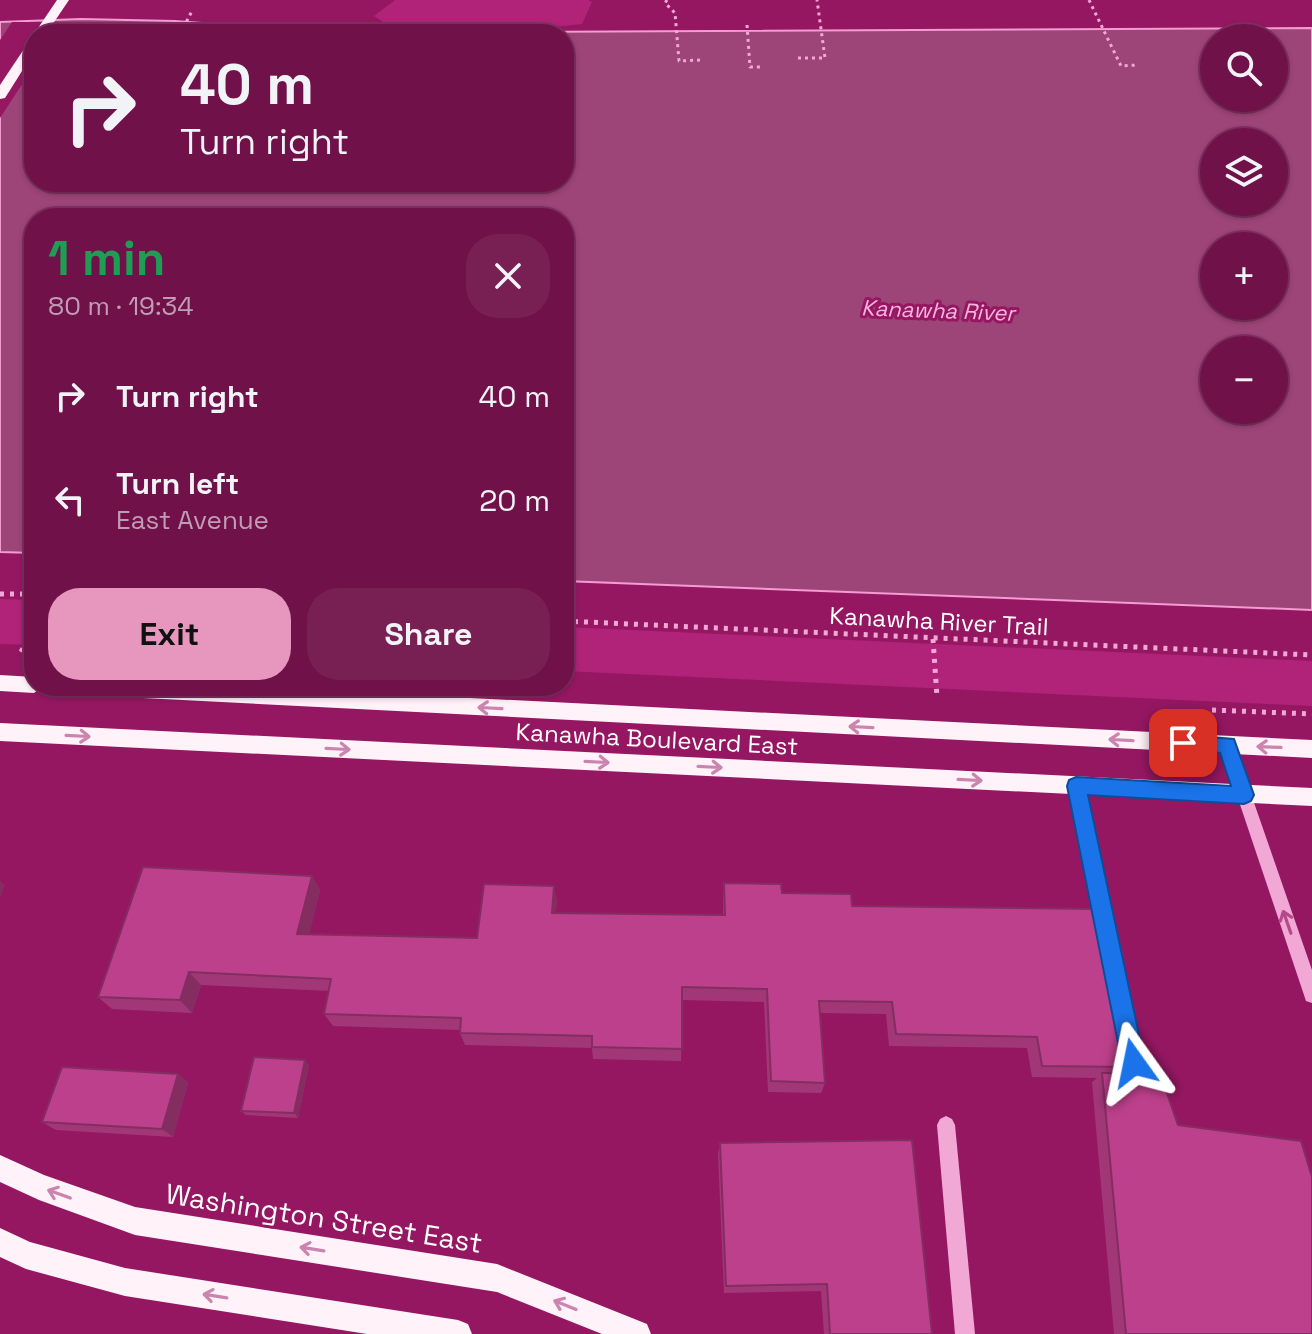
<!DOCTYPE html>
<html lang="en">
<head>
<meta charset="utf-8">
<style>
  body { margin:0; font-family:"Space Grotesk",sans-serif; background:#781f54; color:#f1f3f6; height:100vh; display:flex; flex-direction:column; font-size:30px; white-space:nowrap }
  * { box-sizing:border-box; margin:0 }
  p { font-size:26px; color:#c09db5 }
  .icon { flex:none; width:44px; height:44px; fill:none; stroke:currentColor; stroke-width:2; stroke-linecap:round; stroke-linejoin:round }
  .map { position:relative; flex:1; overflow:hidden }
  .panel { position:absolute; left:24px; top:208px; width:550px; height:488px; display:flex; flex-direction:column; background:#70114a; border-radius:32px; box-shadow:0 2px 6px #0004,0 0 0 2px #823162 }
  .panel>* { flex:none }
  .banner { position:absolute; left:24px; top:24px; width:550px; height:168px; border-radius:32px; box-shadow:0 2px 6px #0004,0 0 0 2px #823162; background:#70114a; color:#f1f3f6; overflow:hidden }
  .controls { position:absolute; left:1200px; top:24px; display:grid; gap:16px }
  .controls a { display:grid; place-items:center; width:88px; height:88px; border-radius:50%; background:#70114a; box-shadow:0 2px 6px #0004,0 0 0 2px #823162; font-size:40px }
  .pin { position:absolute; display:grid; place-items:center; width:68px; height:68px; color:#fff; margin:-34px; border-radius:16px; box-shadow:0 4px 12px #0006 }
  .me { position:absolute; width:88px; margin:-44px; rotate:348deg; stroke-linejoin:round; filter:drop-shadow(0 0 6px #0008) }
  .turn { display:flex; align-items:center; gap:28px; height:168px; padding:0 24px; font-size:36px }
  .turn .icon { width:104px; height:104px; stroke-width:2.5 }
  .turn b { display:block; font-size:56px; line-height:68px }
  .round { display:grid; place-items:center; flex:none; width:84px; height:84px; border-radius:32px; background:#781f54 }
  .summary { display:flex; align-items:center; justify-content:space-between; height:136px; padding:0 24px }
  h1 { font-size:48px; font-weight:700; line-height:60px; color:#1e9e55 }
  .button { display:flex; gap:16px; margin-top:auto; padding:16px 24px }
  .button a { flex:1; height:92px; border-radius:32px; background:#e797bd; color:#111; font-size:32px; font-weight:700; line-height:92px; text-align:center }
  .button a+a { background:#781f54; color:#f1f3f6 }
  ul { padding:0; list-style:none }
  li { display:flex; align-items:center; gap:24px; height:104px; padding:0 24px }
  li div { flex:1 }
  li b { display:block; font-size:30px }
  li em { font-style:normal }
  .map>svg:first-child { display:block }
</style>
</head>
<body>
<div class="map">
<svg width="1312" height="1334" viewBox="0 0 1312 1334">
  <rect width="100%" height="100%" fill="#951762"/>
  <g fill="#b02379">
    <polygon points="395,0 588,0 592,2 582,24 533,29 399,24 383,22 374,16"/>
    <polygon points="0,599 34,600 34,645 0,644"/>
    <polygon points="564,627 1312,661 1312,706 564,671"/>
  </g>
  <path fill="#9d4479" stroke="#f39bd2" stroke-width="2" fill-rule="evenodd" d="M81,19L175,21L337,33L1312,28V610L564,581V218H34V553L0,552V22ZM34,34H564V182H34ZM1214,38H1274V98H1214ZM1214,142H1274V202H1214ZM1214,246H1274V306H1214ZM1214,350H1274V410H1214Z"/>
  <polygon fill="#951762" points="12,22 63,22 55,34 34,34 34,66 0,118 0,40"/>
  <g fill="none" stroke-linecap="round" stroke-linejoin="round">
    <g stroke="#f1a8d5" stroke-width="3" stroke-dasharray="3 4" stroke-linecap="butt">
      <polyline points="667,0 665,3 675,13 679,61 700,60"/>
      <polyline points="1089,0 1121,66 1137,65"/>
      <polyline points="747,25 750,67 763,67"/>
      <polyline points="180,34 192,11"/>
      <polyline points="798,58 825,58 817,0"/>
    </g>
    <g stroke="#f1a8d5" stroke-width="5" stroke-dasharray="4 6" stroke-linecap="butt">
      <polyline points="0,594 34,594"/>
      <polyline points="564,621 1312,655"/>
      <polyline points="933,639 937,697"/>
      <polyline points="21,652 34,628"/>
      <polyline points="1212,710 1312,714"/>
    </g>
    <g fill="#f1a8d5" fill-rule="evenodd">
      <polygon points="1227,739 1232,741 1234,745 1312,970 1312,1003 1306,1001 1304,995 1220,745 1222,741"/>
      <polygon points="1076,779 1081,781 1084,786 1143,1063 1140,1069 1134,1072 1128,1069 1125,1063 1068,786 1071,781"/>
      <polygon points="946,1116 952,1119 955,1125 975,1334 955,1334 937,1125 940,1119"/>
    </g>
    <g fill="#fff2f9" fill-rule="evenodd">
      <polygon points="57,0 69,0 46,34 34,34"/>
      <polygon points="34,39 34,52 5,98 0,99 0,85 30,40"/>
      <polygon points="0,675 34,677 34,686 44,686 34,693 0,691"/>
      <polygon points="54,686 230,686 1312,740 1312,758 64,694 57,692"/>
      <polygon points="0,723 1312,788 1312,806 0,741"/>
      <polygon points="0,1155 44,1175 135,1207 497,1264 647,1324 651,1334 602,1334 497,1292 135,1235 39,1200 0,1182"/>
      <polygon points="0,1228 30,1242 125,1268 458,1320 468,1324 472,1334 367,1334 125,1296 26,1269 0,1257"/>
    </g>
  </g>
  <g fill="#a23778">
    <polygon points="312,876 320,890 309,934 477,938 557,900 555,914 723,915 723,898 724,883 852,906 1131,1067 1124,1073 1178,1125 1312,1334 1114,1334 1092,1082 1097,1078 1032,1077 1027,1048 889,1046 886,1014 820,1013 825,1083 821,1093 768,1092 764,1002 682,1000 681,1061 593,1059 592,1048 465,1045 460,1033 460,1030 333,1026 324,1014 329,991 201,985 192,1013 112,1009 98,997"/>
    <polygon points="309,1065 298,1118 246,1115 241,1111"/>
    <polygon points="178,1074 188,1083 173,1137 56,1130 42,1122"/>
    <polygon points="720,1143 932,1334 824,1334 821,1291 724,1293 718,1154"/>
  </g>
  <g fill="#842d61">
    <polygon points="312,876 320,890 306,948 297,934"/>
    <polygon points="0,881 5,885 0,898"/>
    <polygon points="554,886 557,900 554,927 552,913"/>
    <polygon points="189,972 201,985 192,1013 180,1000"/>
    <polygon points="305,1060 309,1065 298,1118 294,1113"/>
    <polygon points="178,1074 188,1083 173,1137 162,1129"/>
  </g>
  <g fill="#bc408b" stroke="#842d61" stroke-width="2">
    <polygon points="143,867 312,876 297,934 477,938 484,884 554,886 552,913 725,915 724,883 781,884 782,893 851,894 852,906 1096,909 1131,1067 1042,1066 1037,1037 896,1034 892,1002 819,1001 825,1083 771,1081 767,989 682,987 682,1049 592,1047 592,1036 460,1033 461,1018 324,1014 331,979 189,972 180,1000 98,997"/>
    <polygon points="254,1057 305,1060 294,1113 241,1111"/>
    <polygon points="62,1067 178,1074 162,1129 42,1122"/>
    <polygon points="1102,1073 1160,1073 1178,1125 1301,1141 1312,1177 1312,1334 1126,1334"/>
    <polygon points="912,1140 932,1334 830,1334 827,1284 726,1286 720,1143"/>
  </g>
  <defs><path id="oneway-shaft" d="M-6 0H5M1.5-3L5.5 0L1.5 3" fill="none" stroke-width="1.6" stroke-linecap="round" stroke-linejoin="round" transform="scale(2)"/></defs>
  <g stroke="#ca84ae">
    <use href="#oneway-shaft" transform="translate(490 708) rotate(-177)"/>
    <use href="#oneway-shaft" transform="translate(861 727) rotate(-177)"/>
    <use href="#oneway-shaft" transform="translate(78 736) rotate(3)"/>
    <use href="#oneway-shaft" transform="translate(1121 740) rotate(-177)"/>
    <use href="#oneway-shaft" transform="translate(1269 747) rotate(-178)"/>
    <use href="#oneway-shaft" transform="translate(338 749) rotate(3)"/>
    <use href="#oneway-shaft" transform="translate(597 762) rotate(3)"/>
    <use href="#oneway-shaft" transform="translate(710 767) rotate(3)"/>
    <use href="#oneway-shaft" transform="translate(970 780) rotate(3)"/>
    <use href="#oneway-shaft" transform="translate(59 1194) rotate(-160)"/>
    <use href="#oneway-shaft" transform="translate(312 1249) rotate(-171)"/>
    <use href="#oneway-shaft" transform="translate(215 1296) rotate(-171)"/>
    <use href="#oneway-shaft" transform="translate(565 1305) rotate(-158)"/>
  </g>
  <use stroke="#b54a8a" href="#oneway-shaft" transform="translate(1287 922) rotate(-109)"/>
  <polygon fill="#1a73e8" stroke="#114b97" stroke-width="2" points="1183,735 1234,739 1254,795 1251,801 1244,804 1088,795 1145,1063 1142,1071 1134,1075 1126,1071 1122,1063 1067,786 1069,780 1076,777 1231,786 1220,753 1177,749 1174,743 1177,738"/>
  <g text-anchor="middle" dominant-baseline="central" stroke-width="6" stroke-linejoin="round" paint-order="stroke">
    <g font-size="22" font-style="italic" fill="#f8b4de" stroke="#951762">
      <text transform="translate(938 310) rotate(2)">Kanawha River</text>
    </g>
    <g font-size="24" fill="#fff" stroke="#951762">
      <text transform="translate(939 621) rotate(3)">Kanawha River Trail</text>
      <text transform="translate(657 739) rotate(3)">Kanawha Boulevard East</text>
    </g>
    <g font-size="28" fill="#fff" stroke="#951762">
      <text transform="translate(324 1218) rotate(9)">Washington Street East</text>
    </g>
  </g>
</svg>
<div class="controls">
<a><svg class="icon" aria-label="search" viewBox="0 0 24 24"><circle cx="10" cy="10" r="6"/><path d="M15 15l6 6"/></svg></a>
<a><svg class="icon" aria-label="layers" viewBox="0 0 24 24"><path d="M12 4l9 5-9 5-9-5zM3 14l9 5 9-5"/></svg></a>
<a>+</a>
<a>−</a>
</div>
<div class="pin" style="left:1183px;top:743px;background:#d93025"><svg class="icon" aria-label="arrive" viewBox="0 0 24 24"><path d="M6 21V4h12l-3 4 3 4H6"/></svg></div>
<svg class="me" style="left:1134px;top:1063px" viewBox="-20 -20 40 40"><path d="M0-17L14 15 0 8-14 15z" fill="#1a73e8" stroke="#fff" stroke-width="4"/></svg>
<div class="banner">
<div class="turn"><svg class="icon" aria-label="right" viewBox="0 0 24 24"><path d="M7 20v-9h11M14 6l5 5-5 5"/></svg><div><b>40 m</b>Turn right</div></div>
</div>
<section class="panel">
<div class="summary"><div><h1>1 min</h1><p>80 m · 19:34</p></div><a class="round"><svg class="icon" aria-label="close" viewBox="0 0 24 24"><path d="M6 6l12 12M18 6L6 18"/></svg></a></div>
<ul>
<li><svg class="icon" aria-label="right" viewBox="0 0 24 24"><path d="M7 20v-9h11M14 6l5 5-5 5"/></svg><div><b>Turn right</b></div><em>40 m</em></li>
<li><svg class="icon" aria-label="left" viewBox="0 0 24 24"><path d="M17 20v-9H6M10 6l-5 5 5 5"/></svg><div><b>Turn left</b><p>East Avenue</p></div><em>20 m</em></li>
</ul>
<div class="button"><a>Exit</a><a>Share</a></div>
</section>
</div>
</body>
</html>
